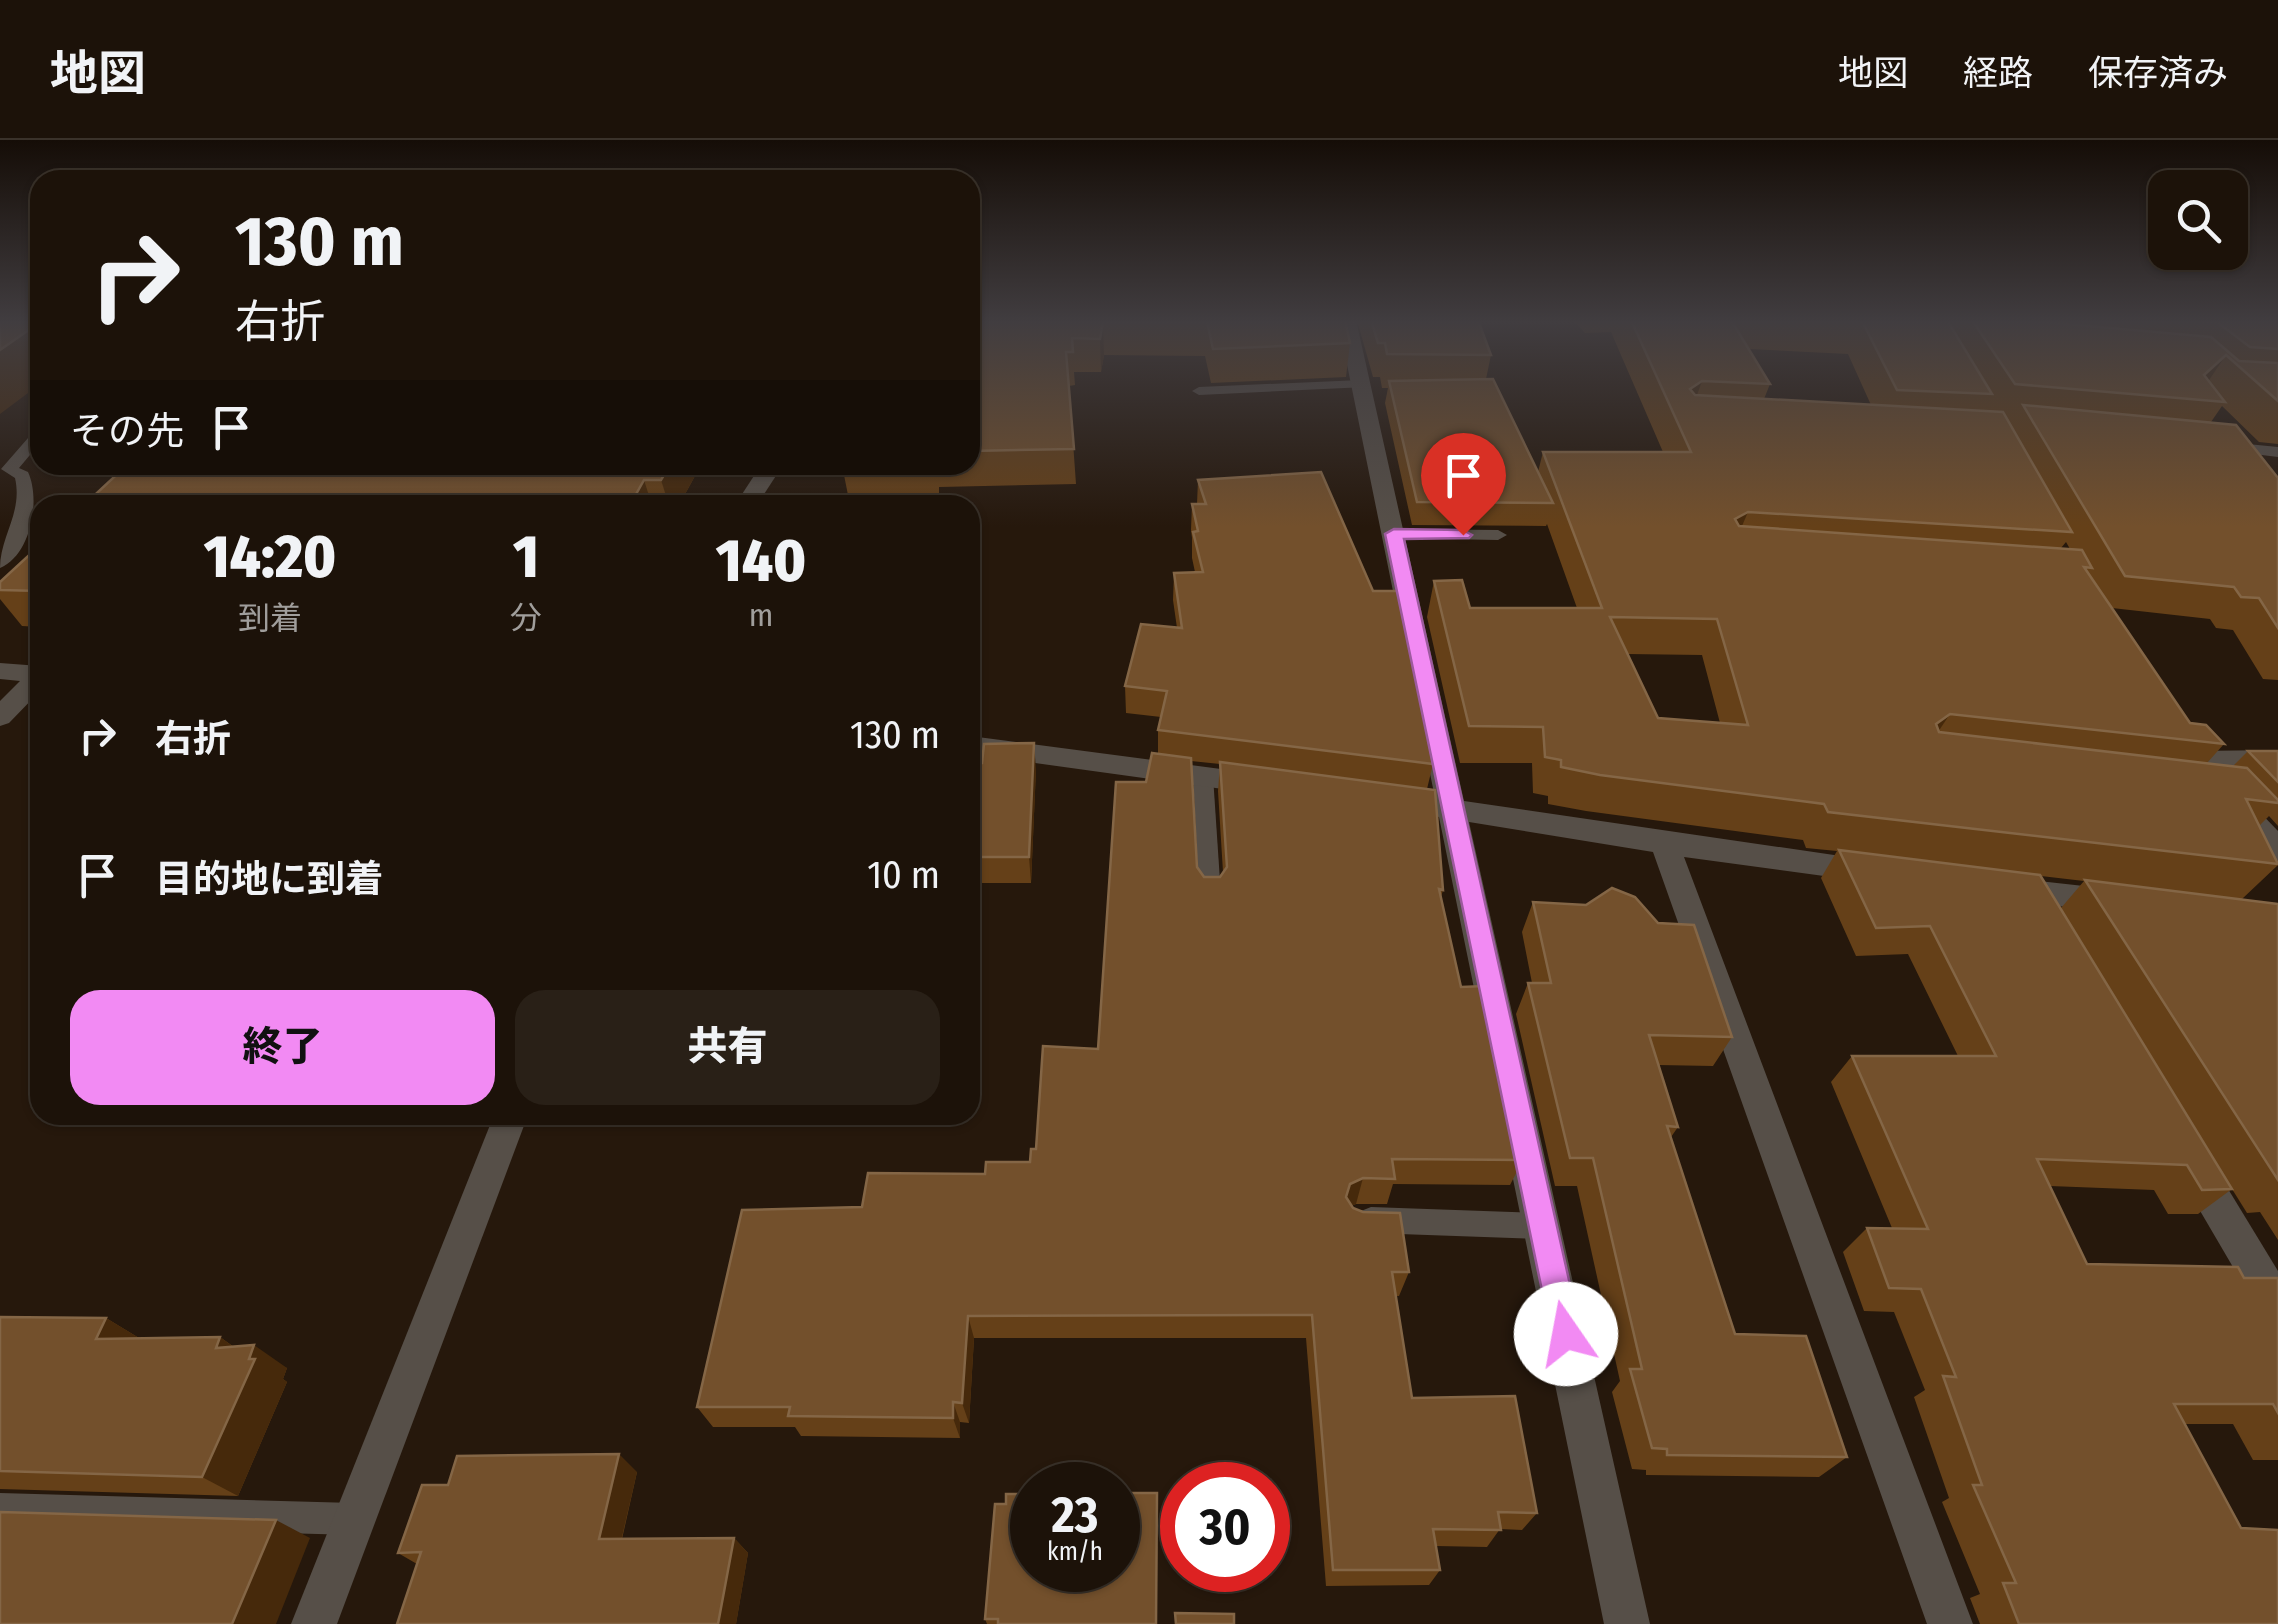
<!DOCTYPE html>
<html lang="ja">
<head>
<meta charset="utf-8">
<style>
  body { margin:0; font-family:"Fira Sans Condensed","Noto Sans JP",sans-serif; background:#292017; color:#f1f3f6; height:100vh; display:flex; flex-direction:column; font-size:38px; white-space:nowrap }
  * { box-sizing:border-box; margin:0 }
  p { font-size:32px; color:#a09e9c }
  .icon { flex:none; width:55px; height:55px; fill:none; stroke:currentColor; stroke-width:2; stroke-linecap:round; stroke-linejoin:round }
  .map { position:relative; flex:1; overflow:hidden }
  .details { position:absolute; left:30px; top:355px; width:950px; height:630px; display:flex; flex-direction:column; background:#1c1209; border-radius:30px; box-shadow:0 2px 8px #0004,0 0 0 2px #3a322a }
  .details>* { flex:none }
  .hud { position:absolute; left:30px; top:30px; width:950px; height:305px; border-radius:30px; box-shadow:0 2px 8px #0004,0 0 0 2px #3a322a; background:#1c1209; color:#f1f3f6; overflow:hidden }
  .controls { position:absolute; left:2148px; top:30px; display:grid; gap:20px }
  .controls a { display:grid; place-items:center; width:100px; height:100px; border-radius:20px; background:#1c1209; box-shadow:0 2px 8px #0004,0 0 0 2px #3a322a; font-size:50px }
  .speed { position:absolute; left:1010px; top:1322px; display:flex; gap:20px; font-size:50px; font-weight:700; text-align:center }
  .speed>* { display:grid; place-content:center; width:130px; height:130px; border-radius:50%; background:#1c1209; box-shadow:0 2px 8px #0004,0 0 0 2px #3a322a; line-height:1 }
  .speed small { font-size:25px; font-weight:400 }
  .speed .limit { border:15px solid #d22; background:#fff; color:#111 }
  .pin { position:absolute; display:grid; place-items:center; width:85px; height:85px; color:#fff; margin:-102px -42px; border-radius:50% 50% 50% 0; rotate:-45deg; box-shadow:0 0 10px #0007 }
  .pin .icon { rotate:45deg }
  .me { position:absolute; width:110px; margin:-55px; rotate:348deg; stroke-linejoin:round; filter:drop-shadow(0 0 8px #0008) }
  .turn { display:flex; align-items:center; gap:35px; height:210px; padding:0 40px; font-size:45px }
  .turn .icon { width:130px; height:130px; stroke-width:2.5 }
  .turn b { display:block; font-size:70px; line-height:85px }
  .then { display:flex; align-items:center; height:95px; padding:0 40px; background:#0003; gap:20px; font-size:38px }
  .eta { display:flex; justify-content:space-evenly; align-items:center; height:170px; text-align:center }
  .eta b { font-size:60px; font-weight:800; line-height:70px }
  .button { display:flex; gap:20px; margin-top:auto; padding:20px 40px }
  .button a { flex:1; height:115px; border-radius:30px; background:#f28af3; color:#111; font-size:40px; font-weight:800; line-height:115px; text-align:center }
  .button a+a { background:#292017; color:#f1f3f6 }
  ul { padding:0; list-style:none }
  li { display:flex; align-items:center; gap:30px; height:140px; padding:0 40px }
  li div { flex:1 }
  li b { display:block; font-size:38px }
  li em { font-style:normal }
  header { display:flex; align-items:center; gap:60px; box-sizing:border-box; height:140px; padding:0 50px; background:#1c1209; border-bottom:2px solid #3a322a }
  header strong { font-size:48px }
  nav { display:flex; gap:55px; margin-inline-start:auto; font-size:35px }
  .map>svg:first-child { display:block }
</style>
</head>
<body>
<header>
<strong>地図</strong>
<nav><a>地図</a><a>経路</a><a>保存済み</a></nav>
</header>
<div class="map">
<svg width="2278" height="1484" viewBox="0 0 2278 1484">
  <rect width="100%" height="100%" fill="#26180c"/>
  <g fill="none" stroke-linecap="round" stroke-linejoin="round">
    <g fill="#564f48" fill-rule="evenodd">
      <polygon points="1361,240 1368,244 1366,247 1199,255 1192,251 1199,247"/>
      <path d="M40,288V303L19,328L28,332C41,360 31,415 0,428C0,396 23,373 15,338L1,329L35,290Z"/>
      <polygon points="2227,302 2278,307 2278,317 2221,310 2219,307"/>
      <polygon points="942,357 948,358 948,365 868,365 876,360"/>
      <polygon points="1394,389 1498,390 1507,395 1498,400 1388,398 1388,390"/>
      <polygon points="1203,629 1213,636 1221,756 1218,762 1202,762 1199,756 1193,636"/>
      <polygon points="1371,1067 1543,1073 1553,1077 1557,1086 1553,1095 1543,1099 1371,1093 1361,1089 1357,1080 1361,1071"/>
      <polygon points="0,1353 354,1363 365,1368 370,1379 365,1390 354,1395 0,1385"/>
    </g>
    <g fill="#564f48" fill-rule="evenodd">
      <polygon points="1338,180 1356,180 1464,661 1868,720 1879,723 1883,731 1879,739 1868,742 1684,717 1973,1484 1927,1484 1653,712 1469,682 1650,1484 1604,1484 1439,677 1429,674 1425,667 1435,658"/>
      <polygon points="761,325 783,325 757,365 735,365"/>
      <polygon points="0,523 40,526 40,551 9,583 0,586 0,561 20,541 0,539"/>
      <polygon points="970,596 1259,634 1273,644 1259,654 970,614"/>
      <polygon points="2278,610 2278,628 2194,629 2180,620 2194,611"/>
      <polygon points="2238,657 2248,660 2278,691 2278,721 2268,718 2228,674 2224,667"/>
      <polygon points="2013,738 2111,749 2122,753 2126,761 2122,769 2111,773 2013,760 2002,757 1998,749 2002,741"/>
      <polygon points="494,975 528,975 337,1484 291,1484"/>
      <polygon points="2195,1012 2208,1016 2278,1131 2278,1186 2264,1180 2182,1040 2177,1028 2182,1016"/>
    </g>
  </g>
  <g fill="#654018" fill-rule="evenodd">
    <polygon points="970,180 1345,180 1350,203 1346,237 1211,243 1205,216 1104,215 1101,232 1074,232 1075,245 1069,246 1076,344 939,347 939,353 849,360 842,325 970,325"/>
    <path d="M1357,180H1481H1478L1491,215L1486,239L1538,332L1543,312H1663L1611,192L1585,193L1573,180H2278V304L2259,302L2222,266L2211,282L2278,338V540L2263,539L2233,490L2216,488L2210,479L2112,468L2190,583L2224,604L2207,623L2233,626L2248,611H2278V686L2269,676L2259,686L2278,725L2242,759L2278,764V1100L2260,1072L2247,1073L2232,1049L2198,1074H2168L2154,1050L2050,1046L2087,1124L2244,1138H2278V1320H2253L2233,1284H2185L2278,1484H1980L1970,1458L1980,1454L1942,1362L1949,1358L1914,1257L1925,1250L1894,1172L1864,1171L1843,1112L1867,1088H1892L1831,942L1852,916H1958L1908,814L1856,816L1821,738L1837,711L1806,708L1803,700L1586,671L1548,664V656L1533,653L1532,623H1460L1427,477L1434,441L1470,468H1577L1547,384L1546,386L1412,385L1385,263L1388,248H1382L1380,237H1373ZM1749,209L1848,214L1871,265L1764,259L1770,244ZM2066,402L2070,409L2061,408ZM1627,514L1702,515L1720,583L1658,578ZM2041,736L2084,741L2061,768Z"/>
    <polygon points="701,325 679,365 84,365"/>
    <path d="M1198,340L1433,624L1427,649L1443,750L1441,757L1461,847L1523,1020L1510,1045L1393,1044L1387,1064H1356L1351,1066L1409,1132L1399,1156H1395L1412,1258L1537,1373L1522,1390L1500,1389L1487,1407L1436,1406L1440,1430L1429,1445L1326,1446L1306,1198H974L969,1283L960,1282V1298L801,1296L795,1287H713L697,1267L862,1067L1030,1022L1036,1009L1098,909L1146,642L1158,614V590L1161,577L1126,573L1125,546L1177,488L1173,460L1174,433L1195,432L1192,418V398L1191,390L1192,364H1197ZM1191,621L1220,624L1218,651L1223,732L1220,737H1204L1197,727Z"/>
    <polygon points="40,405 40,487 22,486 0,459 0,442"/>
    <polygon points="970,623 1036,629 1031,743 970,743"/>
    <polygon points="1533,762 1732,897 1713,926 1658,925 1678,987 1671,997 1735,1194 1847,1317 1819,1337 1646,1335 1646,1330 1632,1329 1612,1252 1620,1241 1577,1046 1555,1046 1516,874 1528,843 1532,843 1522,792"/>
    <polygon points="0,1177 106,1178 139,1198 220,1197 234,1207 287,1228 283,1239 287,1242 238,1356 0,1349"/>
    <polygon points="637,1332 622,1399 734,1398 748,1413 736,1484 397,1484 417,1424 398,1413 448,1345"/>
    <polygon points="995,1364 1156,1484 987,1484 985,1479"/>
  </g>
  <g fill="#46290b">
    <polygon points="40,180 40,244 0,274 0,210"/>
    <polygon points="1103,182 1104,215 1101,232 1100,199"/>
    <polygon points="2226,215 2203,249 2204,235"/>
    <polygon points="1702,241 1690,275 1690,249"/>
    <polygon points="670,325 701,325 679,365 669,365 661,340"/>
    <polygon points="644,340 652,365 630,365"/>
    <polygon points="1748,372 1733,407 1735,379"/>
    <polygon points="1950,574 1926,610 1936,584"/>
    <polygon points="1034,603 1036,629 1031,743 1029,717"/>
    <polygon points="1363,1038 1356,1064 1344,1069 1350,1044"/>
    <polygon points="968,1176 974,1198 969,1283 962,1263"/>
    <polygon points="106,1178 144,1201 96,1199"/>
    <polygon points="220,1197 249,1218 254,1205 287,1228 283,1239 287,1242 238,1356 202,1337 216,1208"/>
    <polygon points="953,1262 960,1282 960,1298 953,1278"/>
    <polygon points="619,1314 637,1332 618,1414 599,1399"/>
    <polygon points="276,1380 310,1398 276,1484 232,1484"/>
    <polygon points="734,1398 748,1413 736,1484 718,1484"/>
  </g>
  <g fill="#73502c" stroke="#846646" stroke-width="2.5" fill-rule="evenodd">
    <polygon points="0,180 40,180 40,182 0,210"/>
    <polygon points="970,180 1345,180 1350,203 1213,209 1207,182 1103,182 1100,199 1072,198 1073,212 1066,212 1074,309 970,311"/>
    <polygon points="1371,180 1478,180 1491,215 1387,214 1385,203 1378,203"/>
    <path d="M1631,180H1731L1770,244L1702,241L1690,249L1695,255L2003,272L2072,392L1748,372L1735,379L1739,386L2082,410L2092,428L2084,427L2190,583L2206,585L2224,604L1950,574L1936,584L1939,592L2247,628L2278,660V663L2246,659L2278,724L1828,672L1824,664L1600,635L1561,627V620L1545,617L1543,587L1469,586L1434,441L1462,440L1470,468H1602L1543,312H1691ZM1610,477L1717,479L1748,585L1658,578Z"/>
    <polygon points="1843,180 1947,180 1992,254 1897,250 1862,181"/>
    <polygon points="1972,180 2021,180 2211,197 2239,221 2278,223 2278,261 2226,215 2204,235 2225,262 2015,244"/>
    <polygon points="2190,180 2278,180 2278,209 2250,207 2217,182"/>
    <polygon points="1493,239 1553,363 1417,362 1389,241"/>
    <polygon points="2023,265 2236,285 2278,338 2278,488 2259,458 2241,457 2234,447 2125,436"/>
    <polygon points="127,325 670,325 661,340 644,340 630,365 84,365"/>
    <polygon points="1321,332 1373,451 1400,451 1433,624 1158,590 1167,551 1125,546 1141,484 1182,488 1174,433 1203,432 1193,392 1198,391 1192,364 1206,364 1198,340"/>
    <polygon points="40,405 40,451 0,450 0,442"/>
    <polygon points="1034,603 1029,717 970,717 970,623 982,623 984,604"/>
    <polygon points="2248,611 2278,611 2278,642"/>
    <polygon points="1152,613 1191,618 1197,727 1204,737 1220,737 1227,727 1220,622 1435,650 1443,750 1439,749 1461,847 1485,846 1523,1020 1392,1019 1395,1039 1363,1038 1350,1044 1346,1057 1353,1068 1363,1072 1400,1073 1409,1132 1392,1132 1412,1258 1515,1256 1537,1373 1498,1372 1501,1390 1433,1389 1440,1430 1333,1430 1312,1175 968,1176 962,1263 953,1262 953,1278 788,1276 790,1267 697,1267 742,1070 862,1067 868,1033 985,1034 986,1022 1030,1022 1031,1009 1036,1009 1043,906 1098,909 1116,642 1146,642"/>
    <polygon points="1839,710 2040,735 2232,1049 2202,1050 2187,1025 2037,1019 2087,1124 2238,1127 2244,1138 2278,1138 2278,1273 2273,1264 2174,1264 2241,1388 2278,1390 2278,1484 2019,1484 2003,1443 2016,1443 1973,1345 1982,1345 1943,1236 1956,1237 1921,1149 1889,1148 1867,1088 1928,1089 1852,916 1996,916 1930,786 1876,788"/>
    <polygon points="2085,740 2278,764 2278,1040"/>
    <polygon points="1612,748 1635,757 1658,783 1694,785 1732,897 1649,895 1678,987 1667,986 1735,1194 1806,1196 1847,1317 1667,1315 1667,1309 1652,1308 1630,1229 1642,1229 1593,1018 1570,1018 1528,843 1551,843 1533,762 1586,765"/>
    <polygon points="0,1177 106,1178 96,1199 220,1197 216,1208 254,1205 249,1219 255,1219 202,1337 0,1331"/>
    <polygon points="619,1314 599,1399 734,1398 718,1484 397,1484 421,1412 398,1413 422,1345 448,1345 457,1316"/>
    <polygon points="1118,1353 1157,1353 1156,1484 998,1484 998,1479 985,1479 995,1364 1006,1364 1006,1354 1032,1354 1032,1430 1118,1430"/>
    <polygon points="0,1372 276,1380 232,1484 0,1484"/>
    <polygon points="1175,1473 1234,1474 1234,1484 1176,1484"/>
  </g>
  <linearGradient id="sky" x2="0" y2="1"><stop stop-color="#150d07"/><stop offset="0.47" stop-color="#413d40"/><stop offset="1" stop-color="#413d40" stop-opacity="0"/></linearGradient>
  <rect width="2278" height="387" fill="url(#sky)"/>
  <polygon fill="#f28af3" stroke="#9d5a9e" stroke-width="2.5" points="1463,390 1472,395 1469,398 1404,399 1581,1194 1577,1205 1566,1209 1555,1205 1551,1194 1385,394 1394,389"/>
</svg>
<div class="controls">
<a><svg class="icon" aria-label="search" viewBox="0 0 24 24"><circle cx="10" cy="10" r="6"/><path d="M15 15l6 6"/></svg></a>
</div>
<div class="speed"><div>23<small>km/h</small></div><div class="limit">30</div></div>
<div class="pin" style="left:1463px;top:395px;background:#d93025"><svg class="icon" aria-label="arrive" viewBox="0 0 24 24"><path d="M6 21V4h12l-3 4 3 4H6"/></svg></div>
<svg class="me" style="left:1566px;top:1194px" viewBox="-20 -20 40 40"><circle r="19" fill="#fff"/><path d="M0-13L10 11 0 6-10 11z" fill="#f28af3"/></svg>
<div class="hud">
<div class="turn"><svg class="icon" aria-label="right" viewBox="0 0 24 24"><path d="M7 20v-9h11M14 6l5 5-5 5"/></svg><div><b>130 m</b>右折</div></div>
<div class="then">その先<svg class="icon" aria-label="arrive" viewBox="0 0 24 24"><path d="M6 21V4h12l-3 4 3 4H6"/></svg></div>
</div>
<section class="details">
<div class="eta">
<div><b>14:20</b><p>到着</p></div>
<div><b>1</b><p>分</p></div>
<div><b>140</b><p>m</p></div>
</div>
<ul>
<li><svg class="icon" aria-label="right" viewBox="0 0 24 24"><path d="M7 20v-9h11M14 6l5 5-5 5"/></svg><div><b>右折</b></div><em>130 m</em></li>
<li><svg class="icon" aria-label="arrive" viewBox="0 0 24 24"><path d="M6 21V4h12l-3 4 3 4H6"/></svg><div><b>目的地に到着</b></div><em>10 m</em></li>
</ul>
<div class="button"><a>終了</a><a>共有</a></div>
</section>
</div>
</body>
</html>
